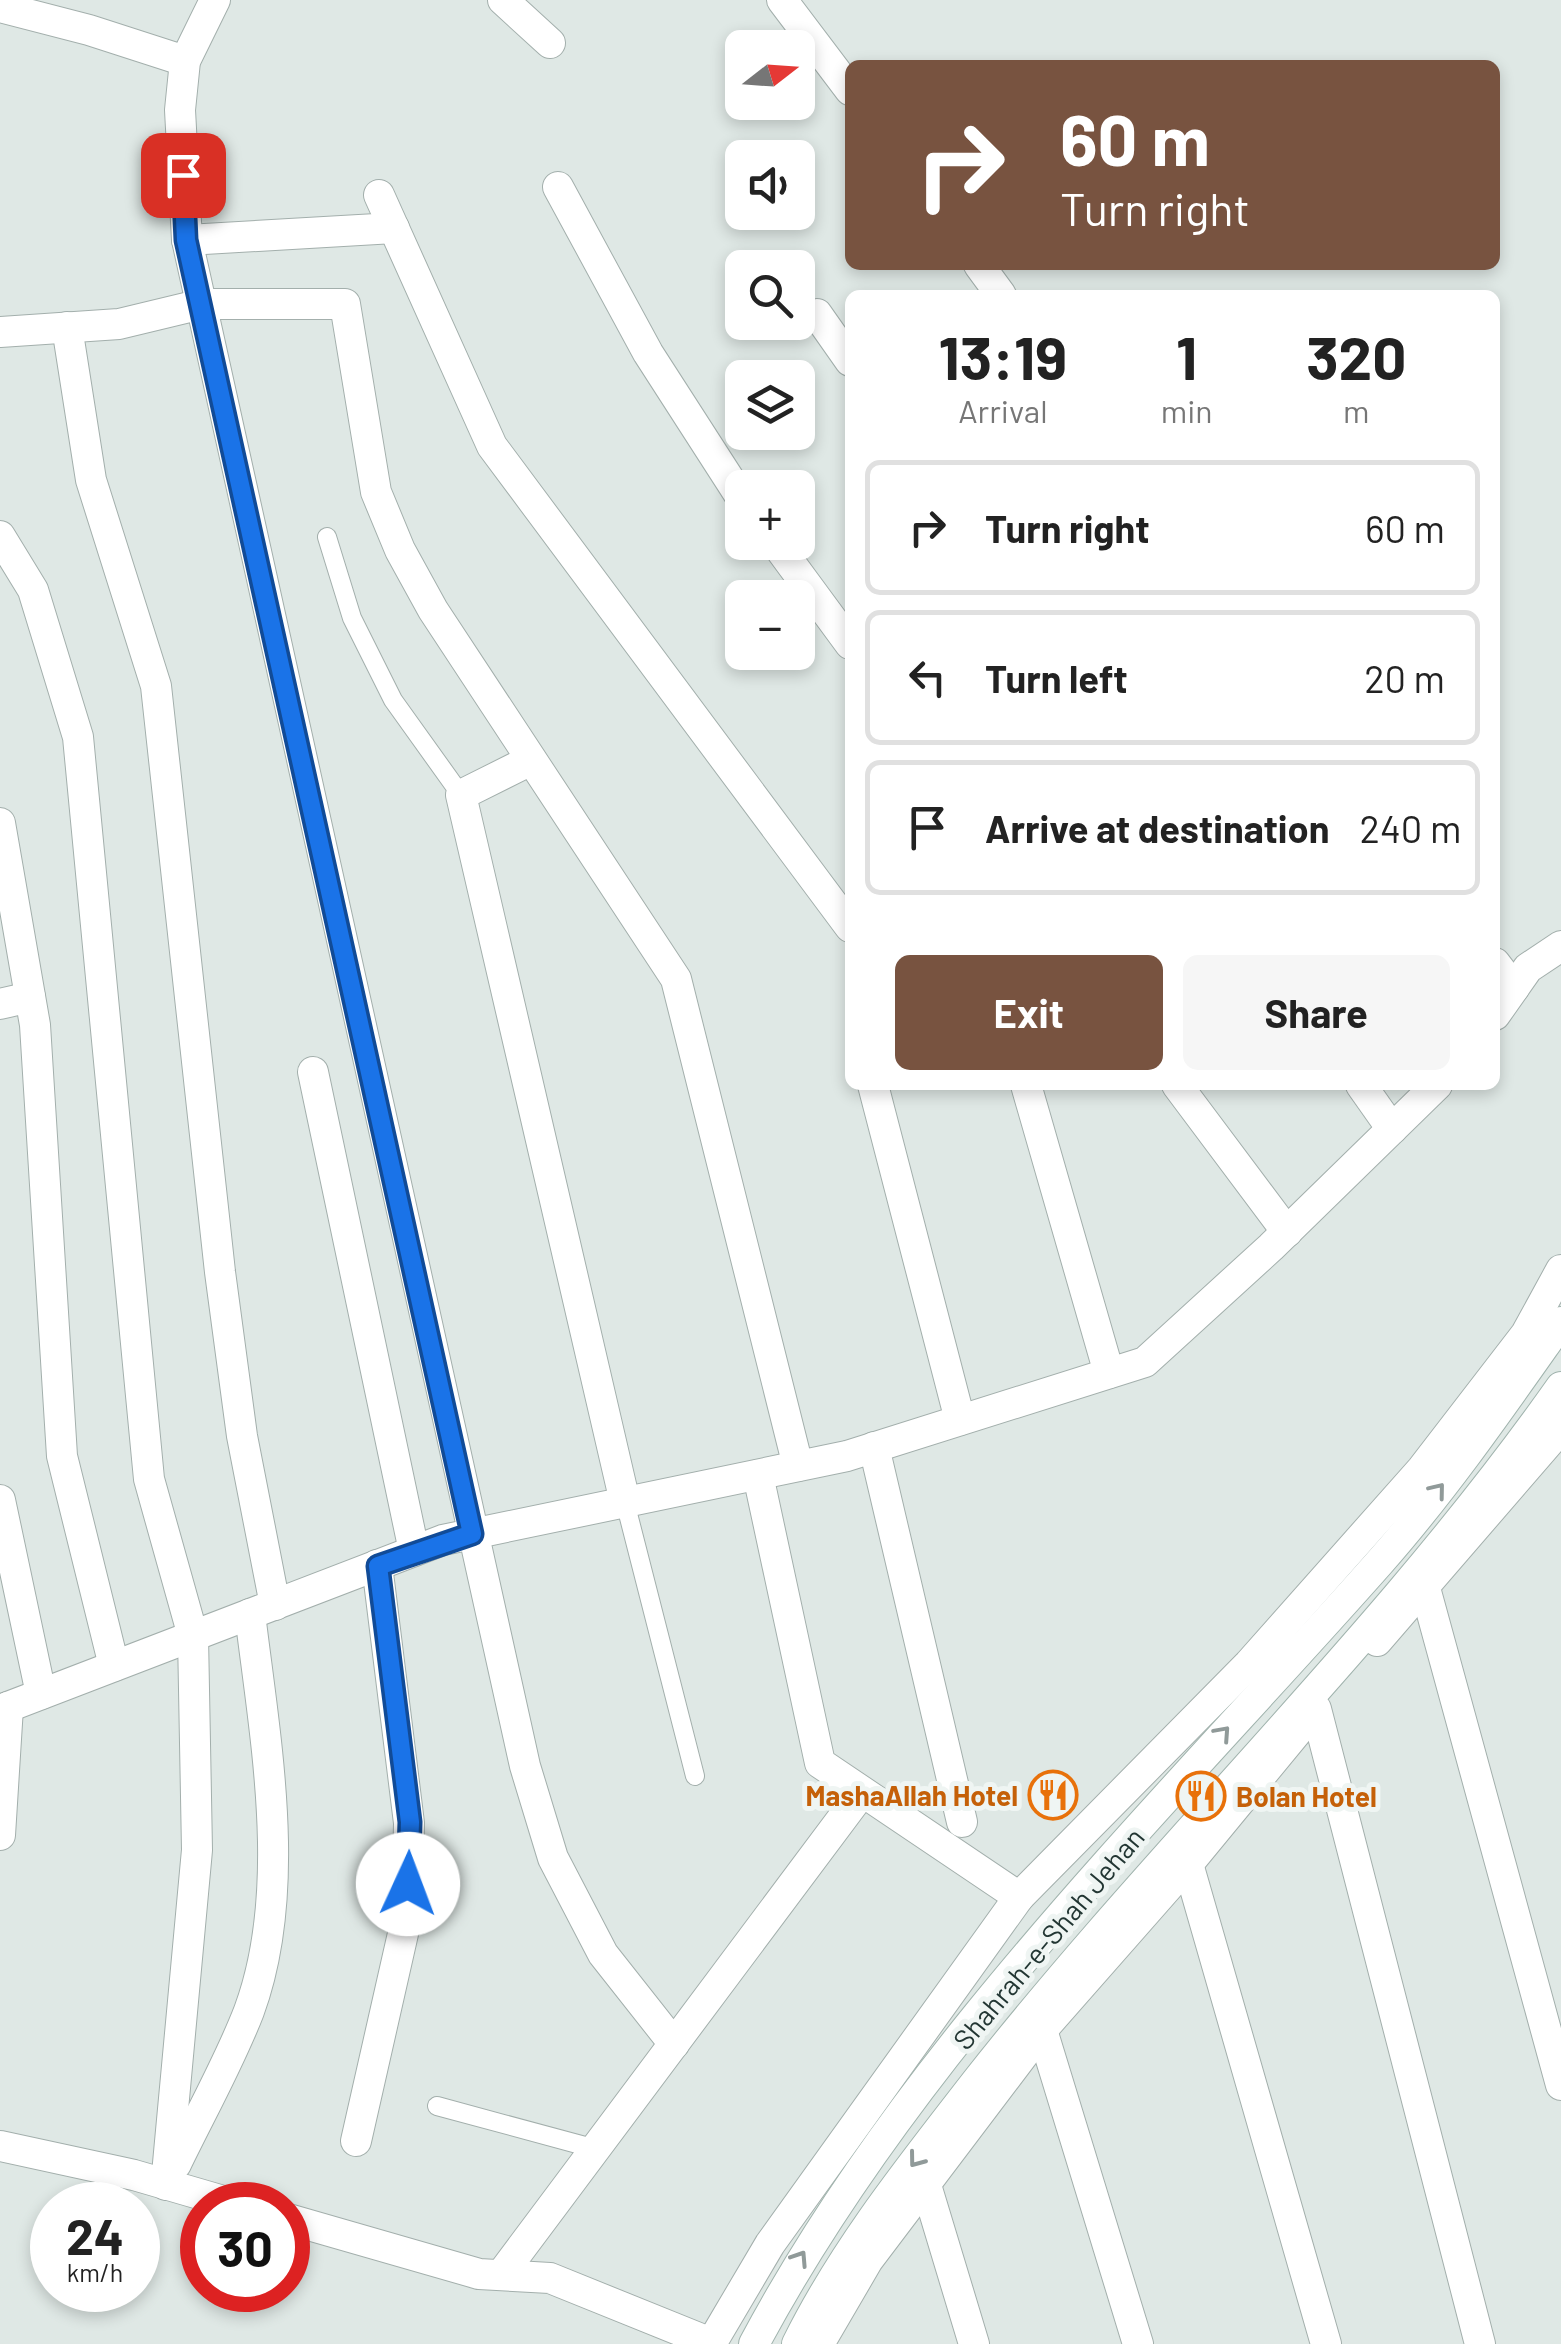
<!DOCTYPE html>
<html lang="en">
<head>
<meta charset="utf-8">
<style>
  body { margin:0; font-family:Barlow,sans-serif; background:#f6f6f6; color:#222; height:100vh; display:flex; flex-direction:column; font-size:38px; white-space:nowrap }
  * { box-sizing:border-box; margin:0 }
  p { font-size:32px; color:#767676 }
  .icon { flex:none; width:55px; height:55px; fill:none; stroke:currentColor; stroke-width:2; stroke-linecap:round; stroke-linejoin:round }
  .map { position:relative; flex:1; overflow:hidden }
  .drawer { position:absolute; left:845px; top:290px; width:655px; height:800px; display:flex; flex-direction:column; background:#fff; border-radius:15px; box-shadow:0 5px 15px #0003 }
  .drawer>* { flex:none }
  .guide { position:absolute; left:845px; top:60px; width:655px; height:210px; border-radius:15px; box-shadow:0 5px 15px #0003; background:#785340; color:#fff; overflow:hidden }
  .needle { width:65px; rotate:73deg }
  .controls { position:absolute; left:725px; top:30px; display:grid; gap:20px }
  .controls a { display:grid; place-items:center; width:90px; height:90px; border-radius:15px; background:#fff; box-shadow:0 5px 15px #0003; font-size:50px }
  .speed { position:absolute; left:30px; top:2182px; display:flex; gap:20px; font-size:50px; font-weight:700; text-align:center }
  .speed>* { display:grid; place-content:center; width:130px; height:130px; border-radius:50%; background:#fff; box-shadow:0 5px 15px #0003; line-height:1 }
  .speed small { font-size:25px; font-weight:400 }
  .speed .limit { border:15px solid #d22; background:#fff; color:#111 }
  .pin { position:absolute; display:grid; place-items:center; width:85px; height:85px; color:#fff; margin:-42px; border-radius:20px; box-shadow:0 5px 15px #0006 }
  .me { position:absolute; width:110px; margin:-55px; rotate:2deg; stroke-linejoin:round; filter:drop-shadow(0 0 8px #0008) }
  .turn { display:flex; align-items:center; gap:35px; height:210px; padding:0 50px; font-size:45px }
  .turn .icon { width:130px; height:130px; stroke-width:2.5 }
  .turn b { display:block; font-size:70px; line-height:85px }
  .eta { display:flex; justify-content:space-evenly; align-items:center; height:170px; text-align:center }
  .eta b { font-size:60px; font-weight:700; line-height:70px }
  .button { display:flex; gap:20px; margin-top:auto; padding:20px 50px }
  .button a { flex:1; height:115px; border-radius:15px; background:#785340; color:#fff; font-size:40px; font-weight:700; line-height:115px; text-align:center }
  .button a+a { background:#f6f6f6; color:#222 }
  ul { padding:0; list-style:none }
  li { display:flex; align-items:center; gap:30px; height:135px; margin:0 20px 15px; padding:0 30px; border:5px solid #e0e0e0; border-radius:15px }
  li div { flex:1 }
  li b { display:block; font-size:38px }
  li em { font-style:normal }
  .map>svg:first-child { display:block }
</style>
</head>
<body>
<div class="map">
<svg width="1561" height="2344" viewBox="0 0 1561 2344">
  <rect width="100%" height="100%" fill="#dfe8e5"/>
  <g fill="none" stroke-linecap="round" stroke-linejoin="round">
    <g stroke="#a3afac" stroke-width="20">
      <g id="service">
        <polyline points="327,537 352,618 393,700 461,795"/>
        <polyline points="625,1502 695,1776"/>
        <polyline points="437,2106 596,2149"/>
      </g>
    </g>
    <g stroke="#a3afac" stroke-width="32">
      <g id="minor">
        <polyline points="215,0 185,61 180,110 187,240 525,1766 553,1858 603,1954 674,2044"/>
        <polyline points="503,0 550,43"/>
        <polyline points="782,0 850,90"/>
        <polyline points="0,7 89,30 185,61"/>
        <polyline points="558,187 648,353 742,499"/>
        <polyline points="379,195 492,446 850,927"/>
        <polyline points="187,240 394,228"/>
        <polyline points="979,265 1001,295"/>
        <polyline points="817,314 850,361"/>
        <polyline points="67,327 91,480 156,686 220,1272 242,1436 275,1605"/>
        <polyline points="0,332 119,324 202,304 345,304 376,492 400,550 433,610 676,979 798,1466"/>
        <polyline points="0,536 33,590 78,737 149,1479 193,1636 197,1850 166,2185"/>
        <polyline points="775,542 850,644"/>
        <polyline points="531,760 461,795 625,1502"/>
        <polyline points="0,823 35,1025 62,1456 114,1666"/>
        <polyline points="1495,963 1514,988"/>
        <polyline points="0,1004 30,997"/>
        <polyline points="1495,1015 1528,968 1561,946"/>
        <polyline points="313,1072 414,1551"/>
        <polyline points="873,1085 960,1420"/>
        <polyline points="1026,1085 1109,1373"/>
        <polyline points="1177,1085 1287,1232"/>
        <polyline points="1361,1085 1392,1129"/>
        <polyline points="874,1447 962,1822"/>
        <polyline points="758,1475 820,1763 1019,1897"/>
        <polyline points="0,1500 41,1694"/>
        <polyline points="1425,1588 1561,2085"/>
        <polyline points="1377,1641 1561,1428"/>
        <polyline points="1316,1709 1480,2344"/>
        <polyline points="0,1710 443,1540 847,1456 1145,1362 1271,1247 1437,1085"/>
        <polyline points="0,1835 8,1707"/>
        <polyline points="1188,1864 1326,2344"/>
        <polyline points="1042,2030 1138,2344"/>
        <polyline points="356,2141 407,1916 409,1823 377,1565"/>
        <polyline points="0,2146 134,2175 237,2205"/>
        <path d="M176,2164C200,2114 229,2063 249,2011C294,1889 265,1739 250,1614"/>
        <polyline points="926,2185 974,2344"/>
        <polyline points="288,2219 479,2274 550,2278 711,2343"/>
        <polyline points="501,2275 862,1792"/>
        <polyline points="711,2344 770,2244 1019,1897 1249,1664 1422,1469 1526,1334 1561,1270"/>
        <polyline points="819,2344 868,2260 1042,2030 1188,1864 1300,1728"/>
      </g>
    </g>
    <g stroke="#a0b3ad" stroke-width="32">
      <g id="secondary">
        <path d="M754,2344C909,2053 1162,1808 1379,1563C1446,1487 1503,1404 1561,1322"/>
        <path d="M797,2344C844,2249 911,2166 976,2082C1163,1844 1386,1635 1561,1387"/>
      </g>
    </g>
    <use href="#service" stroke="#fff" stroke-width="18"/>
    <use href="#minor" stroke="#fff" stroke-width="30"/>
    <use href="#secondary" stroke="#fff" stroke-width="30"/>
  </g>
  <defs><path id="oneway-chevron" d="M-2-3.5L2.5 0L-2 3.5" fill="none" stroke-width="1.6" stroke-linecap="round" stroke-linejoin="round" transform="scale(2.5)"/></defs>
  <g stroke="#909a99">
    <use href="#oneway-chevron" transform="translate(1438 1490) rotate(-51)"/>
    <use href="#oneway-chevron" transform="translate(1223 1733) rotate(-48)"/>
    <use href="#oneway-chevron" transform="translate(916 2160) rotate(127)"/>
    <use href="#oneway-chevron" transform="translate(800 2258) rotate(-57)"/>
  </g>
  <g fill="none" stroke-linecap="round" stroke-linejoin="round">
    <g stroke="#114b97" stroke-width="25">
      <polyline id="route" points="183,175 186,240 472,1534 378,1566 410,1822 408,1884"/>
    </g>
    <use href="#route" stroke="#1a73e8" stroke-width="18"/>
  </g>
  <defs>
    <g id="restaurant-ring" transform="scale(2.5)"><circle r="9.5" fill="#eff5f3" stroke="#e8710a" stroke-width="1.5"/><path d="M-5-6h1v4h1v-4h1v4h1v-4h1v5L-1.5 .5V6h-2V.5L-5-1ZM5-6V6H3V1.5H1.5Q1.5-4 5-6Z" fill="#e8710a"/></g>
  </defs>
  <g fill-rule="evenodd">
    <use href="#restaurant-ring" x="1053" y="1795"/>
    <use href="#restaurant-ring" x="1201" y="1796"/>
  </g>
  <g text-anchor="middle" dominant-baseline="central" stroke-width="10" stroke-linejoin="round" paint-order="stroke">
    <g font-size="28" font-weight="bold" fill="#c56008" stroke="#eff5f3" text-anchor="end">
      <text x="1018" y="1795">MashaAllah Hotel</text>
      <text x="1236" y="1796" text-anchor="start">Bolan Hotel</text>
    </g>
    <g font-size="28" fill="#223633" stroke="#eff5f3">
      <text transform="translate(1048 1938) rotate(-50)">Shahrah-e-Shah Jehan</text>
    </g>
  </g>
</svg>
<div class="controls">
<a><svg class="needle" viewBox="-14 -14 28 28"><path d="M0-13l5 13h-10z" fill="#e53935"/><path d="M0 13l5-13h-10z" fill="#767676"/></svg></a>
<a><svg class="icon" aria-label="sound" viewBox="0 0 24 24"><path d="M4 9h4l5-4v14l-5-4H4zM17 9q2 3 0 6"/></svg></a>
<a><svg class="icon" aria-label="search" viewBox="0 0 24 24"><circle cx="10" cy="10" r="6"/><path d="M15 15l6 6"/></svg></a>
<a><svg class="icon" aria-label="layers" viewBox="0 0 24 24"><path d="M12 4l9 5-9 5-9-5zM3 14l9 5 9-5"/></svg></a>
<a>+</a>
<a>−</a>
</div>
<div class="speed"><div>24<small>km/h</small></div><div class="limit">30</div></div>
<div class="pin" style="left:183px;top:175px;background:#d93025"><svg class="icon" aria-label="arrive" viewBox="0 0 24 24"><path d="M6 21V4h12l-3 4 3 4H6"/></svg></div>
<svg class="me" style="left:408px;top:1884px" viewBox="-20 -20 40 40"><circle r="19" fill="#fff"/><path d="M0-13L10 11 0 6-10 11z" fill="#1a73e8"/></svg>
<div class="guide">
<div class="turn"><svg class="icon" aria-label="right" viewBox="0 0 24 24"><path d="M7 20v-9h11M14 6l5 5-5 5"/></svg><div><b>60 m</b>Turn right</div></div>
</div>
<section class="drawer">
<div class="eta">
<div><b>13:19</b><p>Arrival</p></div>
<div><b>1</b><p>min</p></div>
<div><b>320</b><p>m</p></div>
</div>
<ul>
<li><svg class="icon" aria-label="right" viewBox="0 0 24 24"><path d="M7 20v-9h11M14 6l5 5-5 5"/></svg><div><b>Turn right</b></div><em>60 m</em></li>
<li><svg class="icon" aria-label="left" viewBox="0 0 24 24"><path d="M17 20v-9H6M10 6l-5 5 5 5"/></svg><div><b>Turn left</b></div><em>20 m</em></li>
<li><svg class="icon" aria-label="arrive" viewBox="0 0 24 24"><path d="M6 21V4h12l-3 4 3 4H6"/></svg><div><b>Arrive at destination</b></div><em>240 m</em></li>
</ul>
<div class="button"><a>Exit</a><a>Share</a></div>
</section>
</div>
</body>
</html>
